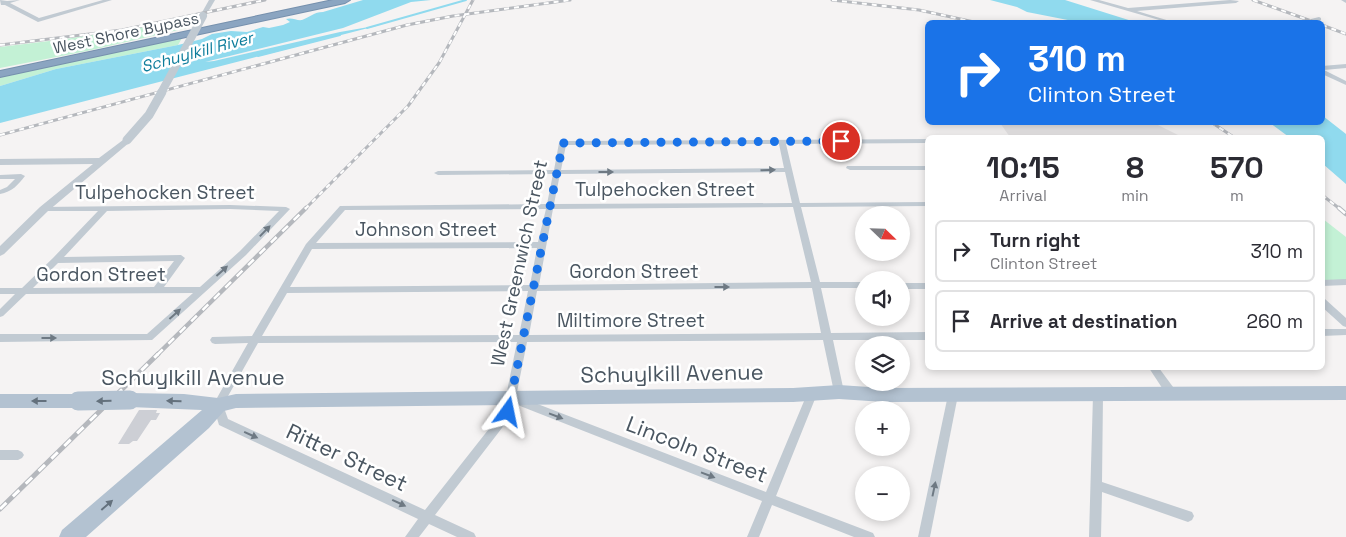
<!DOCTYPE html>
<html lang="en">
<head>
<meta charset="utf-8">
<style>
  body { margin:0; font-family:"Space Grotesk",sans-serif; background:#f7f7f7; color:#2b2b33; height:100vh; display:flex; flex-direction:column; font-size:19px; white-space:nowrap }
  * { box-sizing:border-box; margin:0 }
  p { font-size:16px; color:#7c7c81 }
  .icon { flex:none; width:28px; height:28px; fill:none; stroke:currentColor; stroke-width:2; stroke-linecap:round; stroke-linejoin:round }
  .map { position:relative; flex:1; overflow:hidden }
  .details { position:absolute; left:925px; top:135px; width:400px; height:235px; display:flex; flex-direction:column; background:#fff; border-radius:8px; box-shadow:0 2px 8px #0003 }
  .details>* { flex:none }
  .banner { position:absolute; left:925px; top:20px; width:400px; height:105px; border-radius:8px; box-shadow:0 2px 8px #0003; background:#1a73e8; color:#fff; overflow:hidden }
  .needle { width:32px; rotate:113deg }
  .tools { position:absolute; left:855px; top:206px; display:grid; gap:10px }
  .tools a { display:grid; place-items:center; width:55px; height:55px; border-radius:50%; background:#fff; box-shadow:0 2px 8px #0003; font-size:25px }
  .pin { position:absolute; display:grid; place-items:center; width:42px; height:42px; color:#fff; margin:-21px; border:2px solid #fff; border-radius:50%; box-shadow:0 1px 5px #0007 }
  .me { position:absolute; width:55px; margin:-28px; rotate:12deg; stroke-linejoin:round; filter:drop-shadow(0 0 4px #0008) }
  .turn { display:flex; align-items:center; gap:18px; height:105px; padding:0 20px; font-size:22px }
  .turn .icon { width:65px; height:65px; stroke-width:2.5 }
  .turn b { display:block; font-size:35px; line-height:42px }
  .eta { display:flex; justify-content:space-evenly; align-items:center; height:85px; text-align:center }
  .eta b { font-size:30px; font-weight:700; line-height:35px }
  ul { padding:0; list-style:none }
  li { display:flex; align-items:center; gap:15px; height:62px; margin:0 10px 8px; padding:0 10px; border:2px solid #e1e1e2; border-radius:8px }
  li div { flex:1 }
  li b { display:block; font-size:19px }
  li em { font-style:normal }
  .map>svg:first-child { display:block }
</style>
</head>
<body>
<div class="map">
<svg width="1346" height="537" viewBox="0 0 1346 537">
  <rect width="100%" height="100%" fill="#f5f3f3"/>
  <polygon fill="#e6e4e5" points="1000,123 1154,123 1182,137 1010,137"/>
  <g fill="#c3f1d5">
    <path d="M196,17L187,28L87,51L0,68V47C66,39 131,31 196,17Z"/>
    <polygon points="182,38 178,45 56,69 0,86 0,76"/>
    <polygon points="1323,219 1346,237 1346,280 1323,280"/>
  </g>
  <g fill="#90daee">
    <path d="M363,0H431L411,2L343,28L205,62L214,61L340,32L380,25L0,123V86L56,69L178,45L202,39L212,34L231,31L247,32L263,27L269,28L283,25L290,22L286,19C292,17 297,21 302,20C310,17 314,12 323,12Z"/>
    <polygon points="990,0 1065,0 1135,22 1078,22 1027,12 1017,7"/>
    <polygon points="1323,116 1346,134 1346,184 1323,164 1322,138 1289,137 1270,123 1322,122"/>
  </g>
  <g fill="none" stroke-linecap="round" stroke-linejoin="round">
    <g stroke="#90daee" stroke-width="2">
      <polyline points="367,28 466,0"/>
      <polyline points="258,56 340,35"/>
    </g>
  </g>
  <polygon fill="#cdcfd5" points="139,410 157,410 156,413 160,413 156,420 151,420 137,441 133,441 129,444 118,444"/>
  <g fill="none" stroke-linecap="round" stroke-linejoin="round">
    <g stroke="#7690ad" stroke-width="2">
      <polygon id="motorway" points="333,0 350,0 345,3 0,77 0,71"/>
    </g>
    <g fill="#c1cad2" fill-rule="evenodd">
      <polygon points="0,0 7,1 20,0 10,3 39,18 103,0 112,0 38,22 5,5 1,5"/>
      <polygon points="1090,0 1099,0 1128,8 1230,0 1239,1 1236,3 1137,11 1173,22 1166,22"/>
      <polygon points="1341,0 1346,0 1346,3"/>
      <polygon points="1319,17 1321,18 1321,20 1310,22 1307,20"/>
      <polygon points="1346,64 1346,68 1324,70 1346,81 1346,85 1322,74 1322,66"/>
      <path d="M928,139V143L786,144L800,203L928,202V206L801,207L820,282H864V288H821L831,333L928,332V340H833L844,392L843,395L839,396L835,395L834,392L823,340L527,342L516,397L522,398L766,492L807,394L808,391L812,390L816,391L817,394L776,496L873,533L875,537H854L772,505L759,537H747L762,501L515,404L512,415L435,515L474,533L476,537H457L429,524L419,537H405L418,519L219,425L213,405L248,343L215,344L212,343L210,340L212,337L252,336L306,244L340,206L547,204L553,174L438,175L434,173L438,171L554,170L559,143L563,141ZM779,144L784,168L561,170L566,145ZM785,172L792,203L554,204L560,174ZM793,207L811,282L539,285L553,209ZM546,209L538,242L316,243L345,210ZM537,248L530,285L290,287L312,249ZM812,288L821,333L529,335L537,291ZM528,291L519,335L262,336L287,293ZM517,342L503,411L425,510L228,419L223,405L258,343Z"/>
      <polygon points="847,166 928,166 928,170 850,170 846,168"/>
      <path d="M21,174L25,176C18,185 12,192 0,194V190L7,187L15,179H0V175Z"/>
      <path d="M230,205L286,207L290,209L246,255L152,340L0,342V334H147L193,293L26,294L3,316L0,317V309L15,294H0V288H22L53,258L98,211H44L40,209L41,207ZM230,209L279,211L240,251L200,287H164L185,258L181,255L64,257L107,211ZM174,261L154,287L33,288L58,263Z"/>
      <polygon points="1346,279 1346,285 1322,286 1322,280"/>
      <rect x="901" y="283" width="27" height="6"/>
      <polygon points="1322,298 1325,299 1346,318 1346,327 1343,326 1322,307"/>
      <polygon points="1322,329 1346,329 1346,335 1322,336"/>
      <polygon points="1149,368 1159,368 1176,391 1177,394 1176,397 1172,398 1168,397"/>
      <polygon points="953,391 957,392 958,395 930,537 918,537 948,395 949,392"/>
      <polygon points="1098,391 1102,392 1103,395 1102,482 1192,512 1194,516 1192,520 1188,522 1102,492 1101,537 1089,537 1093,395 1094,392"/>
      <polygon points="0,450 18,450 22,452 24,455 22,458 18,460 0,460"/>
    </g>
    <g fill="#c1cad2" fill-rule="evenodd">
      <polygon points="209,0 215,0 205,17 201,17 200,16"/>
      <polygon points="127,137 130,138 130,142 48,211 4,254 0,256 0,246 40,207 93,164 0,165 0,159 99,158"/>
    </g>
    <g fill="#b3c2d1" fill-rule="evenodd">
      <polygon points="839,385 884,388 1346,386 1346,400 884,402 839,399 793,402 236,408 224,411 209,428 86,537 59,537 62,530 202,410 130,407 124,405 121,400 124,395 130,393 184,394 218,398 236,394 793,388"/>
      <polygon points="0,394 78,394 84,396 87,401 84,406 78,408 0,408"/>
    </g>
    <use href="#motorway" fill="#8ba5c1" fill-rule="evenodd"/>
    <g stroke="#b5b8bd" stroke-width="3">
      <g id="rail-far2">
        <polyline points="832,0 919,10 974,22"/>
        <polyline points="1253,0 1314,22"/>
        <polyline points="1322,25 1346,34"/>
        <polyline points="0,45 122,30 265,0"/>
        <polyline points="1211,122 1235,138"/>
        <polyline points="0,135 407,25 453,16 570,0"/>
        <polyline points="1322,195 1340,209"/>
        <polyline points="305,209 408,106 439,63 473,0"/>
      </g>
    </g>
    <g stroke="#b5b8bd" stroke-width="4.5">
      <g id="rail-far1">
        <polyline points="1339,208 1346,214"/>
        <polyline points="157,355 306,208"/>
      </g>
    </g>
    <g stroke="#b5b8bd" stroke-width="5">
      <polyline id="rail" points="0,509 158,354"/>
    </g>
    <use href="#rail-far2" stroke="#fff" stroke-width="2" stroke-dasharray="5" stroke-linecap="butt"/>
    <use href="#rail-far1" stroke="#fff" stroke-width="2.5" stroke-dasharray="8" stroke-linecap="butt"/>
    <use href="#rail" stroke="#fff" stroke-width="3" stroke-dasharray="9" stroke-linecap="butt"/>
    <polyline stroke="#c1cad2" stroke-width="8" points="161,93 203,16"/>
    <polyline stroke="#c1cad2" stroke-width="9" points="127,140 149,115 162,92"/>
    <polyline stroke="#b3c2d1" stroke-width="19" points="78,401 130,400"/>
  </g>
  <defs><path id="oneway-solid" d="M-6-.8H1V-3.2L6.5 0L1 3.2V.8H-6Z" transform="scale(1.25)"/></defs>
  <g fill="#6e7983">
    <use href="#oneway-solid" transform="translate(768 170) rotate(-2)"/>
    <use href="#oneway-solid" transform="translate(606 172)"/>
    <use href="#oneway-solid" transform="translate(265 231) rotate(-46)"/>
    <use href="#oneway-solid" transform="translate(222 271) rotate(-42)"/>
    <use href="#oneway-solid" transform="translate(722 287)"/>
    <use href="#oneway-solid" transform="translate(175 314) rotate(-42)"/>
    <use href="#oneway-solid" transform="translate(49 338)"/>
    <use href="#oneway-solid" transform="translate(556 416) rotate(21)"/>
    <use href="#oneway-solid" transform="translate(251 435) rotate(24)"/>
    <use href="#oneway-solid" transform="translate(708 475) rotate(21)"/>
    <use href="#oneway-solid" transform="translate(934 489) rotate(-78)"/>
    <use href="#oneway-solid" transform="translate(399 503) rotate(25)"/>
  </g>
  <g fill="#64717d">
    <use href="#oneway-solid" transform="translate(39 401) rotate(-180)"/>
    <use href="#oneway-solid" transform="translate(104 401) rotate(179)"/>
    <use href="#oneway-solid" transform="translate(174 401) rotate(-179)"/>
    <use href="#oneway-solid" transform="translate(107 505) rotate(-41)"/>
  </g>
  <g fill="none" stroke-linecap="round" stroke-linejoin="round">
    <polyline stroke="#1a73e8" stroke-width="9" stroke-dasharray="0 16.2" points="508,412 563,143 841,141"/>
  </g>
  <g text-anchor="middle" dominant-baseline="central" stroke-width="5" stroke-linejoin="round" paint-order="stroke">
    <g font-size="16" fill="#4a5661" stroke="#fff">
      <text transform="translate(126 33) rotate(-12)">West Shore Bypass</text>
    </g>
    <g font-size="16" font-style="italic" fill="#0c7c9b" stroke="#fff">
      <text transform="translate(197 52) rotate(-15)">Schuylkill River</text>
    </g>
    <g font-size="19" fill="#4a5661" stroke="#fff">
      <text x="665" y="189">Tulpehocken Street</text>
      <text x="165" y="192">Tulpehocken Street</text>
      <text x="426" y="229">Johnson Street</text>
      <text transform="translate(519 263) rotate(-78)">West Greenwich Street</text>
      <text x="634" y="271">Gordon Street</text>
      <text x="101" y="274">Gordon Street</text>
      <text x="631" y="320">Miltimore Street</text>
    </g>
    <g font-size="22" fill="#4a5661" stroke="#fff">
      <text transform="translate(672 373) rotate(-1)">Schuylkill Avenue</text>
      <text x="193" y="377">Schuylkill Avenue</text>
      <text transform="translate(697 449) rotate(21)">Lincoln Street</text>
      <text transform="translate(347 457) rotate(25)">Ritter Street</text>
    </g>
  </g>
</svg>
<div class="tools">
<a><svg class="needle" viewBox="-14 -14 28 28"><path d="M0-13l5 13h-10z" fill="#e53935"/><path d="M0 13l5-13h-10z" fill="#7c7c81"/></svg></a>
<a><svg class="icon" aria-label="sound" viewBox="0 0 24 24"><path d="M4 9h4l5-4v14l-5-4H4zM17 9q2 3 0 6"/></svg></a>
<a><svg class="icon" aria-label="layers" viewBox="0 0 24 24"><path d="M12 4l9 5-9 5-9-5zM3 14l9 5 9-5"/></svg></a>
<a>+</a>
<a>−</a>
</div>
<div class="pin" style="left:841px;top:141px;background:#d93025"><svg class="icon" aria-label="arrive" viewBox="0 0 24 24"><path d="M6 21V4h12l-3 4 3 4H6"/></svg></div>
<svg class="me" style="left:508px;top:412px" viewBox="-20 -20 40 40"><path d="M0-17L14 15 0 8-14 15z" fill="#1a73e8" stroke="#fff" stroke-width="4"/></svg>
<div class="banner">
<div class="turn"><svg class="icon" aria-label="right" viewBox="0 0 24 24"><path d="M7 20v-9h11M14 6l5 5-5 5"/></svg><div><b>310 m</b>Clinton Street</div></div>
</div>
<section class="details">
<div class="eta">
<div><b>10:15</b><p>Arrival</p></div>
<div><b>8</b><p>min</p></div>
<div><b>570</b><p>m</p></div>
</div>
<ul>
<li><svg class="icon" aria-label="right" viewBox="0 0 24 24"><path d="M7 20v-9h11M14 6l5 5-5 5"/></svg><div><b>Turn right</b><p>Clinton Street</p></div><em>310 m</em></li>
<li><svg class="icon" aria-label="arrive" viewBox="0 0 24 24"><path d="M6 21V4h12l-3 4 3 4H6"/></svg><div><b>Arrive at destination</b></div><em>260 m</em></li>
</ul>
</section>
</div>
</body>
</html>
